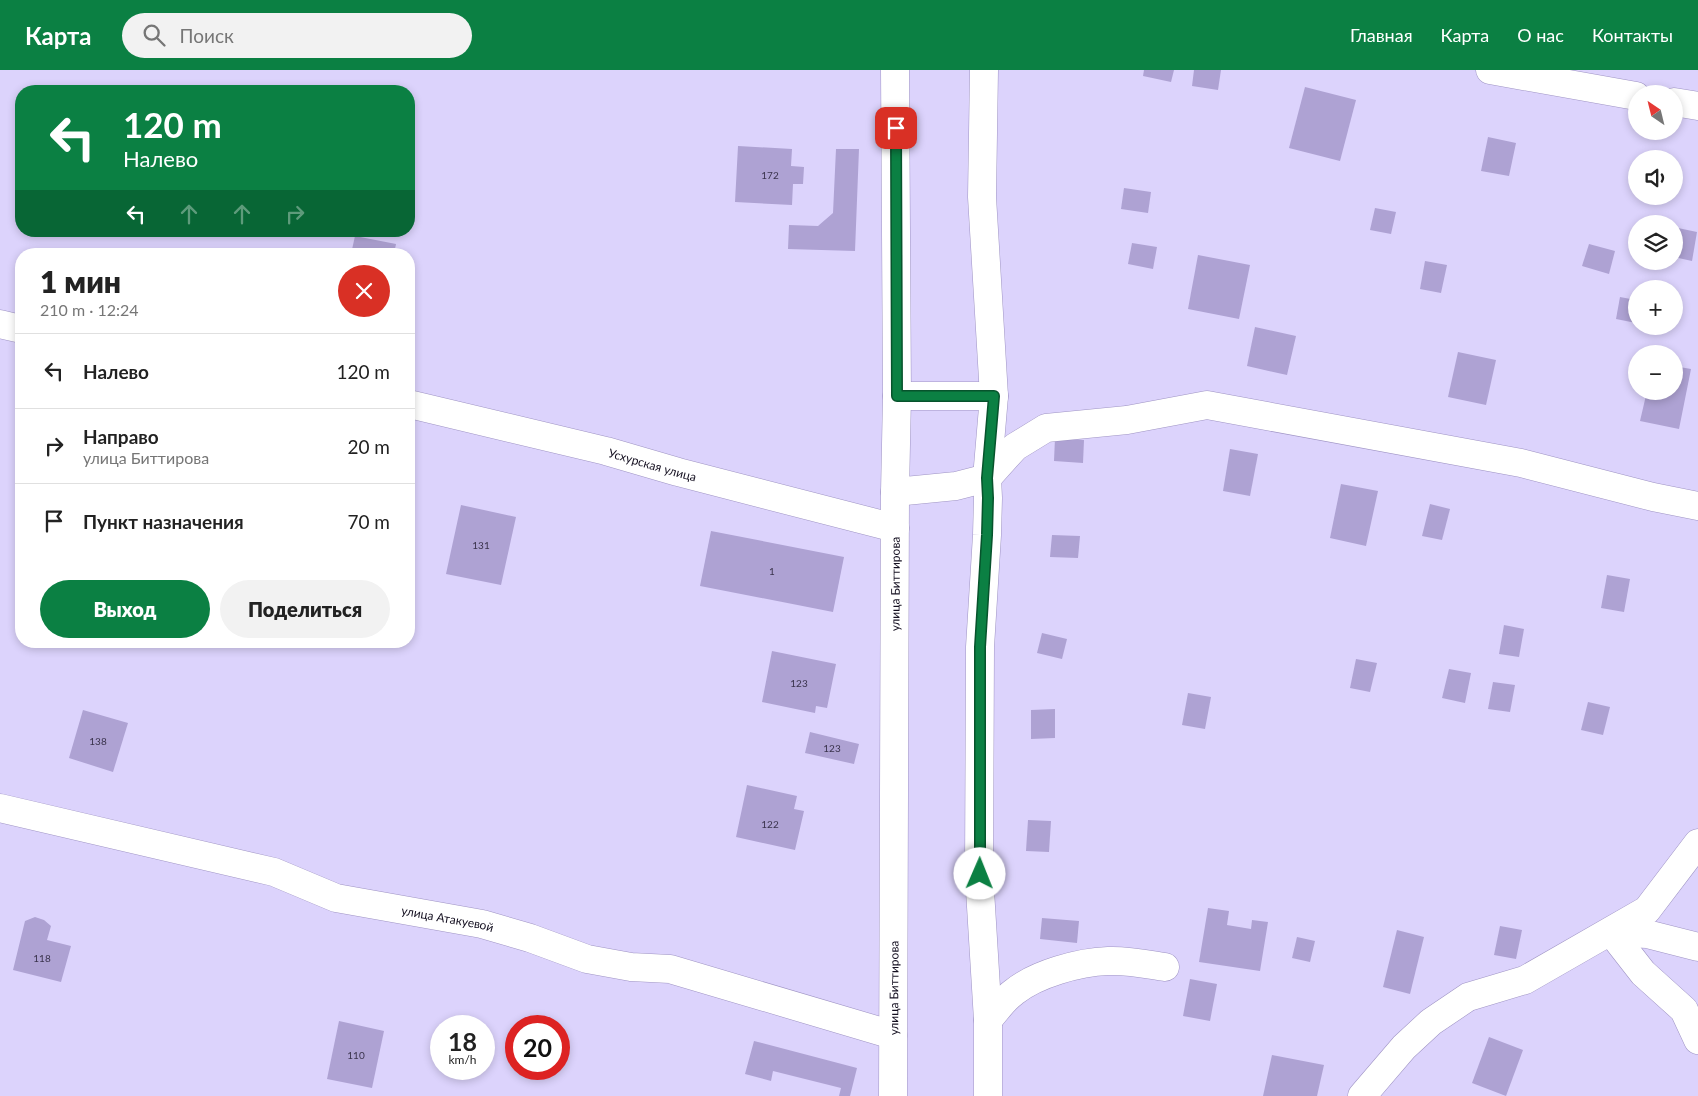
<!DOCTYPE html>
<html lang="ru">
<head>
<meta charset="utf-8">
<style>
  body { margin:0; font-family:Lato,sans-serif; background:#f2f2f2; color:#222; height:100vh; display:flex; flex-direction:column; font-size:19px; white-space:nowrap }
  * { box-sizing:border-box; margin:0 }
  p { font-size:16px; color:#767676 }
  .icon { flex:none; width:28px; height:28px; fill:none; stroke:currentColor; stroke-width:2; stroke-linecap:round; stroke-linejoin:round }
  .map { position:relative; flex:1; overflow:hidden }
  .drawer { position:absolute; left:15px; top:178px; width:400px; height:400px; display:flex; flex-direction:column; background:#fff; border-radius:20px; box-shadow:0 2px 8px #0003 }
  .drawer>* { flex:none }
  .banner { position:absolute; left:15px; top:15px; width:400px; height:152px; border-radius:20px; box-shadow:0 2px 8px #0003; background:#0b8043; color:#fff; overflow:hidden }
  .needle { width:32px; rotate:325deg }
  .tools { position:absolute; left:1628px; top:15px; display:grid; gap:10px }
  .tools a { display:grid; place-items:center; width:55px; height:55px; border-radius:50%; background:#fff; box-shadow:0 2px 8px #0003; font-size:25px }
  .speed { position:absolute; left:430px; top:945px; display:flex; gap:10px; font-size:25px; font-weight:700; text-align:center }
  .speed>* { display:grid; place-content:center; width:65px; height:65px; border-radius:50%; background:#fff; box-shadow:0 2px 8px #0003; line-height:1 }
  .speed small { font-size:12px; font-weight:400 }
  .speed .limit { border:8px solid #d22; background:#fff; color:#111 }
  .pin { position:absolute; display:grid; place-items:center; width:42px; height:42px; color:#fff; margin:-21px; border-radius:10px; box-shadow:0 2px 8px #0006 }
  .me { position:absolute; width:55px; margin:-28px; rotate:1deg; stroke-linejoin:round; filter:drop-shadow(0 0 4px #0008) }
  .turn { display:flex; align-items:center; gap:18px; height:105px; padding:0 25px; font-size:22px }
  .turn .icon { width:65px; height:65px; stroke-width:2.5 }
  .turn b { display:block; font-size:35px; line-height:42px }
  .lanes { display:flex; align-items:center; height:48px; padding:0 25px; background:#0003; justify-content:center; gap:25px; direction:ltr }
  .lanes .off { opacity:.35 }
  .round { display:grid; place-items:center; flex:none; width:52px; height:52px; border-radius:26px; background:#f2f2f2 }
  .head { display:flex; align-items:center; justify-content:space-between; height:85px; padding:0 25px }
  h1 { font-size:30px; font-weight:800; line-height:38px }
  .action { display:flex; gap:10px; margin-top:auto; padding:10px 25px }
  .action a { flex:1; height:58px; border-radius:30px; background:#0b8043; color:#fff; font-size:20px; font-weight:800; line-height:58px; text-align:center }
  .action a+a { background:#f2f2f2; color:#222 }
  ul { padding:0; list-style:none }
  li { display:flex; align-items:center; gap:15px; height:75px; padding:0 25px; border-top:1px solid #e0e0e0 }
  li div { flex:1 }
  li b { display:block; font-size:19px }
  li em { font-style:normal }
  header { display:flex; align-items:center; gap:30px; box-sizing:border-box; height:70px; padding:0 25px; background:#0b8043; color:#fff }
  header strong { font-size:24px }
  nav { display:flex; gap:28px; margin-inline-start:auto; font-size:18px }
  .search { width:350px; height:45px; background:#f2f2f2; display:flex; align-items:center; gap:12px; box-sizing:border-box; padding:0 18px; border-radius:28px; color:#767676; font-size:19px }
  .map>svg:first-child { display:block }
</style>
</head>
<body>
<header>
<strong>Карта</strong>
<div class="search"><svg class="icon" aria-label="search" viewBox="0 0 24 24"><circle cx="10" cy="10" r="6"/><path d="M15 15l6 6"/></svg>Поиск</div>
<nav><a>Главная</a><a>Карта</a><a>О нас</a><a>Контакты</a></nav>
</header>
<div class="map">
<svg width="1698" height="1026" viewBox="0 0 1698 1026">
  <rect width="100%" height="100%" fill="#dcd3fc"/>
  <g fill="#aea2d3">
    <polygon points="1144,0 1174,0 1171,12 1143,6"/>
    <polygon points="1194,0 1221,0 1218,20 1192,16"/>
    <polygon points="1305,17 1356,30 1340,91 1289,78"/>
    <polygon points="1488,67 1516,73 1509,106 1481,101"/>
    <polygon points="738,76 792,79 791,96 804,97 803,114 793,114 792,135 735,132"/>
    <polygon points="836,79 859,79 855,181 788,179 789,155 818,156 833,143"/>
    <polygon points="1124,118 1151,122 1148,143 1121,139"/>
    <polygon points="1375,138 1396,142 1391,164 1370,160"/>
    <polygon points="1678,158 1697,162 1692,191 1674,187"/>
    <polygon points="355,166 396,174 394,184 351,184"/>
    <polygon points="1132,173 1157,177 1153,199 1128,194"/>
    <polygon points="1589,174 1615,181 1609,204 1582,196"/>
    <polygon points="1198,185 1250,195 1239,249 1188,239"/>
    <polygon points="1425,191 1447,195 1441,223 1420,219"/>
    <polygon points="1620,227 1636,230 1636,253 1616,249"/>
    <polygon points="1255,257 1296,266 1287,305 1247,296"/>
    <polygon points="1458,282 1496,290 1486,335 1448,327"/>
    <polygon points="1674,296 1691,299 1679,359 1640,351 1647,321 1674,321"/>
    <polygon points="1055,368 1084,370 1083,393 1054,391"/>
    <polygon points="1230,379 1258,384 1250,426 1223,421"/>
    <polygon points="1341,414 1378,421 1366,476 1330,468"/>
    <polygon points="1430,434 1450,439 1442,470 1422,466"/>
    <polygon points="461,435 516,447 501,515 446,504"/>
    <polygon points="711,461 844,487 833,542 700,516"/>
    <polygon points="1052,465 1080,466 1078,488 1050,487"/>
    <polygon points="1607,505 1630,509 1624,542 1601,538"/>
    <polygon points="1504,555 1524,559 1519,587 1499,584"/>
    <polygon points="1042,563 1067,569 1062,589 1037,583"/>
    <polygon points="772,581 836,594 827,638 816,636 815,643 762,632"/>
    <polygon points="1356,589 1377,593 1370,622 1350,618"/>
    <polygon points="1449,599 1471,603 1465,633 1442,628"/>
    <polygon points="1493,612 1515,615 1510,642 1488,639"/>
    <polygon points="1188,623 1211,627 1205,659 1182,655"/>
    <polygon points="1588,632 1610,637 1603,665 1581,660"/>
    <polygon points="1055,639 1055,668 1031,669 1031,640"/>
    <polygon points="83,640 128,653 113,702 69,688"/>
    <polygon points="810,662 859,674 854,694 805,683"/>
    <polygon points="747,715 797,726 794,739 804,741 795,780 736,767"/>
    <polygon points="1028,750 1051,751 1049,782 1026,781"/>
    <polygon points="1208,838 1229,841 1227,855 1251,859 1252,850 1268,852 1260,901 1199,892"/>
    <polygon points="35,847 44,850 51,856 47,870 71,876 61,912 13,900 25,851"/>
    <polygon points="1042,848 1079,851 1077,873 1040,869"/>
    <polygon points="1500,856 1522,860 1516,889 1494,885"/>
    <polygon points="1397,860 1424,867 1410,924 1383,917"/>
    <polygon points="1297,867 1315,871 1310,892 1292,888"/>
    <polygon points="1190,909 1217,914 1210,951 1183,946"/>
    <polygon points="339,951 384,961 372,1018 327,1009"/>
    <polygon points="1489,967 1523,980 1506,1026 1472,1013"/>
    <polygon points="754,971 857,998 850,1026 839,1026 841,1018 773,1001 771,1011 745,1004"/>
    <polygon points="1272,985 1324,995 1317,1026 1263,1026"/>
  </g>
  <g fill="none" stroke-linecap="round" stroke-linejoin="round">
    <g stroke="#9f94c4" stroke-width="29">
      <g id="minor">
        <polyline points="984,0 982,127 994,326 987,408 988,428 987,465 980,577 979,804 988,950 988,1026"/>
        <polyline points="1490,0 1636,26"/>
        <polyline points="1674,32 1698,36"/>
        <polyline points="0,254 21,259"/>
        <polyline points="897,326 994,326"/>
        <path id="s1" d="M409,334L606,381L678,402L895,458"/>
        <polyline points="895,422 956,416 987,408 1015,377 1046,358 1127,350 1207,335 1521,393 1653,427 1698,436"/>
        <path id="s2" d="M0,738L274,802L336,828L482,854L530,868L587,889L631,897L670,899L893,965"/>
        <polyline points="1611,862 1643,903 1684,940 1698,970"/>
        <polyline points="1611,862 1647,864 1698,877"/>
        <path d="M988,950C996,941 1004,929 1014,922C1036,904 1079,892 1108,891C1127,890 1146,894 1165,897"/>
        <path id="s3" d="M893,1026L895,422L897,326L895,0"/>
        <polyline points="1362,1026 1404,977 1431,952 1468,927 1525,910 1647,840 1698,773"/>
      </g>
    </g>
    <use href="#minor" stroke="#fff" stroke-width="28"/>
  </g>
  <g fill="none" stroke-linecap="round" stroke-linejoin="round">
    <g stroke="#07532c" stroke-width="12">
      <polyline id="route" points="896,58 897,326 994,326 987,408 988,428 987,465 980,577 980,804"/>
    </g>
    <use href="#route" stroke="#0b8043" stroke-width="9"/>
  </g>
  <g text-anchor="middle" dominant-baseline="central" stroke-width="4.5" stroke-linejoin="round" paint-order="stroke">
    <g font-size="10" fill="#3a334c">
      <text x="770" y="105">172</text>
      <text x="481" y="475">131</text>
      <text x="772" y="501">1</text>
      <text x="799" y="613">123</text>
      <text x="98" y="671">138</text>
      <text x="832" y="678">123</text>
      <text x="770" y="754">122</text>
      <text x="42" y="888">118</text>
      <text x="356" y="985">110</text>
    </g>
    <g font-size="12" fill="#130e1f" stroke="#dcd3fc">
      <text stroke="none"><textPath href="#s1" startOffset="251">Усхурская улица</textPath></text>
      <text stroke="none"><textPath href="#s3" startOffset="512">улица Биттирова</textPath></text>
      <text stroke="none"><textPath href="#s2" startOffset="462">улица Атакуевой</textPath></text>
      <text stroke="none"><textPath href="#s3" startOffset="108">улица Биттирова</textPath></text>
    </g>
  </g>
</svg>
<div class="tools">
<a><svg class="needle" viewBox="-14 -14 28 28"><path d="M0-13l5 13h-10z" fill="#e53935"/><path d="M0 13l5-13h-10z" fill="#767676"/></svg></a>
<a><svg class="icon" aria-label="sound" viewBox="0 0 24 24"><path d="M4 9h4l5-4v14l-5-4H4zM17 9q2 3 0 6"/></svg></a>
<a><svg class="icon" aria-label="layers" viewBox="0 0 24 24"><path d="M12 4l9 5-9 5-9-5zM3 14l9 5 9-5"/></svg></a>
<a>+</a>
<a>−</a>
</div>
<div class="speed"><div>18<small>km/h</small></div><div class="limit">20</div></div>
<div class="pin" style="left:896px;top:58px;background:#d93025"><svg class="icon" aria-label="arrive" viewBox="0 0 24 24"><path d="M6 21V4h12l-3 4 3 4H6"/></svg></div>
<svg class="me" style="left:980px;top:804px" viewBox="-20 -20 40 40"><circle r="19" fill="#fff"/><path d="M0-13L10 11 0 6-10 11z" fill="#0b8043"/></svg>
<div class="banner">
<div class="turn"><svg class="icon" aria-label="left" viewBox="0 0 24 24"><path d="M17 20v-9H6M10 6l-5 5 5 5"/></svg><div><b>120 m</b>Налево</div></div>
<div class="lanes"><svg class="icon" aria-label="left" viewBox="0 0 24 24"><path d="M17 20v-9H6M10 6l-5 5 5 5"/></svg><svg class="icon off" aria-label="ahead" viewBox="0 0 24 24"><path d="M12 20V5M6 11l6-6 6 6"/></svg><svg class="icon off" aria-label="ahead" viewBox="0 0 24 24"><path d="M12 20V5M6 11l6-6 6 6"/></svg><svg class="icon off" aria-label="right" viewBox="0 0 24 24"><path d="M7 20v-9h11M14 6l5 5-5 5"/></svg></div>
</div>
<section class="drawer">
<div class="head"><div><h1>1 мин</h1><p>210 m · 12:24</p></div><a class="round" style="background:#d93025;color:#fff"><svg class="icon" aria-label="close" viewBox="0 0 24 24"><path d="M6 6l12 12M18 6L6 18"/></svg></a></div>
<ul>
<li><svg class="icon" aria-label="left" viewBox="0 0 24 24"><path d="M17 20v-9H6M10 6l-5 5 5 5"/></svg><div><b>Налево</b></div><em>120 m</em></li>
<li><svg class="icon" aria-label="right" viewBox="0 0 24 24"><path d="M7 20v-9h11M14 6l5 5-5 5"/></svg><div><b>Направо</b><p>улица Биттирова</p></div><em>20 m</em></li>
<li><svg class="icon" aria-label="arrive" viewBox="0 0 24 24"><path d="M6 21V4h12l-3 4 3 4H6"/></svg><div><b>Пункт назначения</b></div><em>70 m</em></li>
</ul>
<div class="action"><a>Выход</a><a>Поделиться</a></div>
</section>
</div>
</body>
</html>
